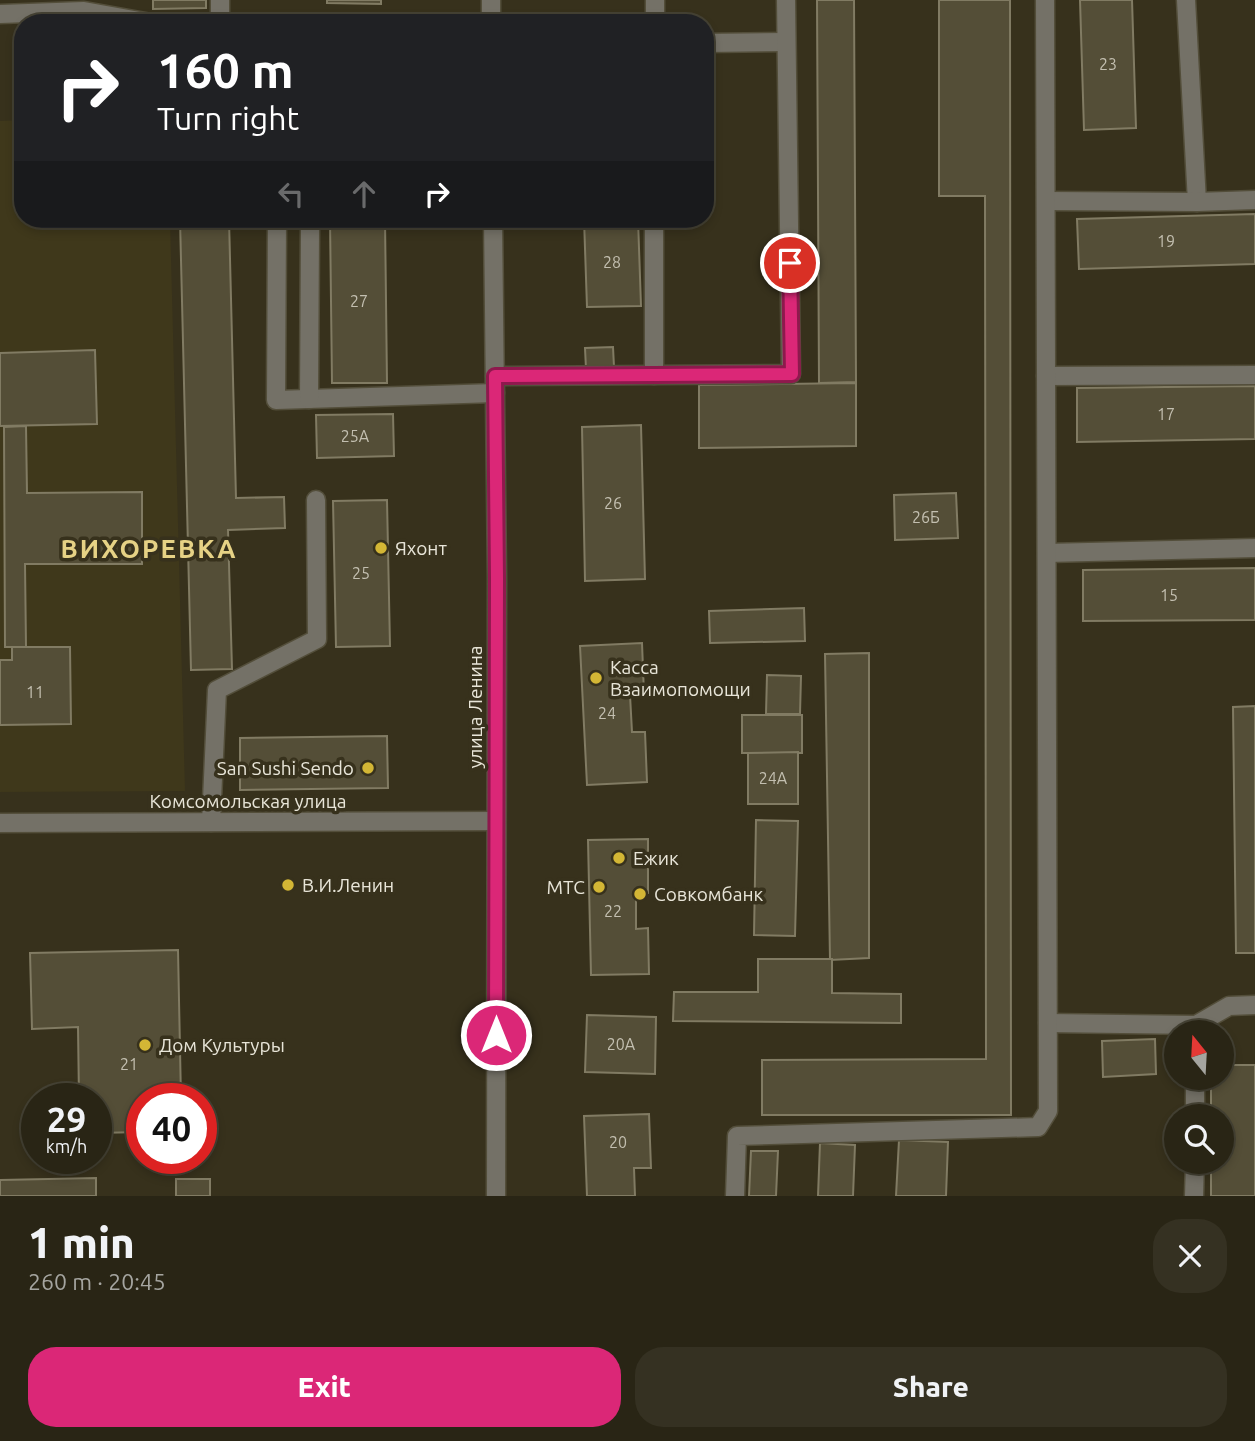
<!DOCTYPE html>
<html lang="en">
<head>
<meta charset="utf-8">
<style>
  body { margin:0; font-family:Ubuntu,sans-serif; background:#353122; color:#f1f3f6; height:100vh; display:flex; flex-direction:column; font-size:26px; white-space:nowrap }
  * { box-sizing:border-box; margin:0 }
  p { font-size:23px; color:#a5a5a0 }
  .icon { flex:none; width:38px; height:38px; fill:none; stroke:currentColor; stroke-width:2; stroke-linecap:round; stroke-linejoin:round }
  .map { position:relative; height:1196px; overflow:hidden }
  .panel { display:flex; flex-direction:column; background:#292515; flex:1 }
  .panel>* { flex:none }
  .top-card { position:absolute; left:14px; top:14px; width:700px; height:214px; border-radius:28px; box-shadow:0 4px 10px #0003,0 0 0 2px #454234; background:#202124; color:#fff; overflow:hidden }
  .needle { width:46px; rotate:342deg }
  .tools { position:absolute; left:1164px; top:1020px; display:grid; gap:14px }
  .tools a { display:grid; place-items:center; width:70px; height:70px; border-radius:50%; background:#292515; box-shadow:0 4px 10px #0003,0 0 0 2px #454234; font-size:35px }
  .speed { position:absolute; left:21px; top:1083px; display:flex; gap:14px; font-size:35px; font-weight:700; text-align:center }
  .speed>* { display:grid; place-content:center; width:91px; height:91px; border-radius:50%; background:#292515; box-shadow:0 4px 10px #0003,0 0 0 2px #454234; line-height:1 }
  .speed small { font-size:18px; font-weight:400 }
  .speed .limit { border:10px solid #d22; background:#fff; color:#111 }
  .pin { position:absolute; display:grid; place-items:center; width:60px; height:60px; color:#fff; margin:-30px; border:4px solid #fff; border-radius:50%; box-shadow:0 2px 7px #0007 }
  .me { position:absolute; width:77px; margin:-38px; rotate:0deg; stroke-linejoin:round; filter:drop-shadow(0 0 5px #0008) }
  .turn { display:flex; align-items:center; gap:24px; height:147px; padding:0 28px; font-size:32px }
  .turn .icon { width:91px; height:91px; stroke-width:2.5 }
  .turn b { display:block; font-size:49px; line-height:60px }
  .lanes { display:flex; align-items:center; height:66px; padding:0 28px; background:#0003; justify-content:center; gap:35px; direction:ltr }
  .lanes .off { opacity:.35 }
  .round { display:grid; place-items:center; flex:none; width:74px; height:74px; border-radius:28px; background:#353122 }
  .summary { display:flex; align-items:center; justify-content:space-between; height:119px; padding:0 28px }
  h1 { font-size:42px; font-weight:800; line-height:52px }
  .button { display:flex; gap:14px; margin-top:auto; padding:14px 28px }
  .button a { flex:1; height:80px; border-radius:28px; background:#db2777; color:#fff; font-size:28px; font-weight:800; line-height:80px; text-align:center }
  .button a+a { background:#353122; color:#f1f3f6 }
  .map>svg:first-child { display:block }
</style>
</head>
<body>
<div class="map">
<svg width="1255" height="1196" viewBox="0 0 1255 1196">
  <rect width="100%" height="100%" fill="#37311c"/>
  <polygon fill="#3f381b" points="23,120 23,219 170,219 185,791 0,792 0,121"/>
  <g fill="#544e37" stroke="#817b63" stroke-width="2">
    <polygon points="153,0 206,0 206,8 153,9"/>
    <polygon points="327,0 381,0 381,4 327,3"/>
    <polygon points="817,0 854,0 856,382 819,383"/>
    <polygon points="939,0 1010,0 1011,1115 762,1115 762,1060 986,1059 985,196 939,196"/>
    <polygon points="1080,0 1132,0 1136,128 1084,130"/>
    <polygon points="1255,214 1255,264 1079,269 1077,219"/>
    <polygon points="180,219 229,219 236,498 284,497 285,528 228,530 232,669 191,670"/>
    <polygon points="330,219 385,219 387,383 332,383"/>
    <polygon points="584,219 638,219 641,306 587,307"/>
    <polygon points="613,347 614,367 586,369 585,348"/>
    <polygon points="95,350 97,424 0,426 0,353"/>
    <polygon points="856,383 856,446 699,448 699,385"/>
    <polygon points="1255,386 1255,439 1077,442 1077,388"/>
    <polygon points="393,414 394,456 317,458 316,415"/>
    <polygon points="641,425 645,579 585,581 582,427"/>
    <polygon points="26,426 27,493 142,492 142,564 25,564 26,647 5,647 4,427"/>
    <polygon points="956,493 958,538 895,540 894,495"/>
    <polygon points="387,500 390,646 336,647 333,501"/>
    <polygon points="1255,568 1255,620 1083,621 1083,570"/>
    <polygon points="804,608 805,641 710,643 709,611"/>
    <polygon points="642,643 644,694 630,695 632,732 645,732 647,782 587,785 580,646"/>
    <polygon points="12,647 70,647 71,724 0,725 0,660 12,660"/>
    <polygon points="869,653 869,958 830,960 825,654"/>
    <polygon points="767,675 801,676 800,714 766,714"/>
    <polygon points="1255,706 1255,953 1236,953 1233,707"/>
    <rect x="742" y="715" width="60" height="38"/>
    <polygon points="387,736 388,788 240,790 240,738"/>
    <polygon points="798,752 798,804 748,804 748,753"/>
    <polygon points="756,820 798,821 795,936 754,935"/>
    <polygon points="648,839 648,893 636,893 636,929 648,928 649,974 591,975 588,840"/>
    <polygon points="178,950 181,1099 142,1099 142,1132 96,1133 96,1099 79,1099 78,1027 32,1029 30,953"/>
    <polygon points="758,959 832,959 832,993 901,994 901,1023 673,1021 674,992 758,992"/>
    <polygon points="587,1015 656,1017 655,1074 585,1072"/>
    <polygon points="1155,1039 1156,1074 1103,1077 1102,1041"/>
    <polygon points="1222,1065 1255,1065 1255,1196 1211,1196 1211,1162 1222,1162 1222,1116 1211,1116 1211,1078 1222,1078"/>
    <polygon points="649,1114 651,1168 634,1168 635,1196 587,1196 584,1116"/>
    <polygon points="899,1140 948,1142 946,1196 896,1196"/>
    <polygon points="820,1143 855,1145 853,1196 818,1196"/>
    <polygon points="751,1151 778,1151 776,1196 749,1196"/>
    <polygon points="96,1178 96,1196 0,1196 0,1180"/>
    <rect x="176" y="1179" width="34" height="17"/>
  </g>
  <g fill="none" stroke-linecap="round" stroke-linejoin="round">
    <g stroke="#534e3a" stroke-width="21">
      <g id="minor">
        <polyline points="220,0 220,23"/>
        <polyline points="491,0 491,23"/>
        <polyline points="1186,0 1197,202"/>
        <polyline points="0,14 84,11 151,23"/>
        <polyline points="655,23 655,0"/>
        <polyline points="705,43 786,42"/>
        <polyline points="1046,201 1197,202 1255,200"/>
        <polyline points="277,219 276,400 495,393"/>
        <polyline points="493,219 497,578 496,1196"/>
        <polyline points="654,375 654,219"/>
        <polyline points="495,376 791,374 786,0"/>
        <polyline points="1046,376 1255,375"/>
        <polyline points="309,399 310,230"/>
        <polyline points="1047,553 1255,548"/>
        <polyline points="211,822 217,690 317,639 316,500"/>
        <polyline points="0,823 496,821"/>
        <polyline points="1048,1023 1196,1025 1229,1006 1255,1005"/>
        <polyline points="1195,1116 1195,1078"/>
        <polyline points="735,1196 737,1136 1038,1127 1048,1111 1045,0"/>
        <polyline points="1194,1196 1195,1162"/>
      </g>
    </g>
    <use href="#minor" stroke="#747167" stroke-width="18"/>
  </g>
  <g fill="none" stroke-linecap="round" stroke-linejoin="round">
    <g stroke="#8e194d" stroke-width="18">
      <polyline id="route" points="496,1035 497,578 495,376 792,374 790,263"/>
    </g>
    <use href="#route" stroke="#db2777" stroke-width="12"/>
  </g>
  <g fill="#d3b635" stroke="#37311c" stroke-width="2.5">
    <circle cx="381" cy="548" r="7"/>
    <circle cx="596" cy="678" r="7"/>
    <circle cx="368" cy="768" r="7"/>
    <circle cx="619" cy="858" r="7"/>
    <circle cx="288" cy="885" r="7"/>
    <circle cx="599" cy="887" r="7"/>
    <circle cx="640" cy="894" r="7"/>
    <circle cx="145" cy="1045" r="7"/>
  </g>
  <g text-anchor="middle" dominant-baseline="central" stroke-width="7" stroke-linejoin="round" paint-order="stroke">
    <g font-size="16" fill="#c3bfb0">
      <text x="1108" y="64">23</text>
      <text x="1166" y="241">19</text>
      <text x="612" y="262">28</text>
      <text x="359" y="301">27</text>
      <text x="1166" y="414">17</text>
      <text x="355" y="436">25А</text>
      <text x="613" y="503">26</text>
      <text x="926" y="517">26Б</text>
      <text x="361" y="573">25</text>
      <text x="1169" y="595">15</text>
      <text x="35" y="692">11</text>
      <text x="607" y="713">24</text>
      <text x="773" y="778">24А</text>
      <text x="613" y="911">22</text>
      <text x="621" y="1044">20А</text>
      <text x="129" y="1064">21</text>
      <text x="618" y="1142">20</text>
    </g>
    <g font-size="19" fill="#e8e5d8" stroke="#37311c" text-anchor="start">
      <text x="395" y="548">Яхонт</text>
      <text x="610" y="667">Касса<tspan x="610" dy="22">Взаимопомощи</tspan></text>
      <text x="354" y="768" text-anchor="end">San Sushi Sendo</text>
      <text x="633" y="858">Ежик</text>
      <text x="302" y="885">В.И.Ленин</text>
      <text x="585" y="887" text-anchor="end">МТС</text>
      <text x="654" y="894">Совкомбанк</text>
      <text x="159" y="1045">Дом Культуры</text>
    </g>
    <g font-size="19" fill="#e8e5d8" stroke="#37311c">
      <text transform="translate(475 707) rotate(-90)">улица Ленина</text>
      <text x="248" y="801">Комсомольская улица</text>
    </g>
    <g font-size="26" font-weight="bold" letter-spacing="2" fill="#e6d285" stroke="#37311c">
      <text x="149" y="548">ВИХОРЕВКА</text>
    </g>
  </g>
</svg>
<div class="tools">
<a><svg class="needle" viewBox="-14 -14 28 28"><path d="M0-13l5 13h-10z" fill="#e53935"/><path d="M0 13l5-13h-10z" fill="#a5a5a0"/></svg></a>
<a><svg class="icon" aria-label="search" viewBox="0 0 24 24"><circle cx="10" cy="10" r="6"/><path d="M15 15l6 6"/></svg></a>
</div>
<div class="speed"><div>29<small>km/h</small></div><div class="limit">40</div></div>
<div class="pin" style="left:790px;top:263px;background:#d93025"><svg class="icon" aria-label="arrive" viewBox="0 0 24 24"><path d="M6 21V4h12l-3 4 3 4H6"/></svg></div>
<svg class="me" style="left:496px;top:1035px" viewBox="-20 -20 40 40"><circle r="17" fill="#db2777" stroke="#fff" stroke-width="3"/><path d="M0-11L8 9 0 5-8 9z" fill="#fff"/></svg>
<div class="top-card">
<div class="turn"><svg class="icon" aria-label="right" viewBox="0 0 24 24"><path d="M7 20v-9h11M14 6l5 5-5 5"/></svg><div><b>160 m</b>Turn right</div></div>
<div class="lanes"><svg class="icon off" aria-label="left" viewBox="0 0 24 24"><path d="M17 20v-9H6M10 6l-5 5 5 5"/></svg><svg class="icon off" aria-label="ahead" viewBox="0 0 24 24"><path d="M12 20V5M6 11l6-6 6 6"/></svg><svg class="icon" aria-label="right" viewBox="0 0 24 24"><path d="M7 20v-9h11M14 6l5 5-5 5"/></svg></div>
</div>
</div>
<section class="panel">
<div class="summary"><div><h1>1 min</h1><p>260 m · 20:45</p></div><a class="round"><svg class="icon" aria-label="close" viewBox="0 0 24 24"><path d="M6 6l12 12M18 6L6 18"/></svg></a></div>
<div class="button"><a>Exit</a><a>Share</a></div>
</section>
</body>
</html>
